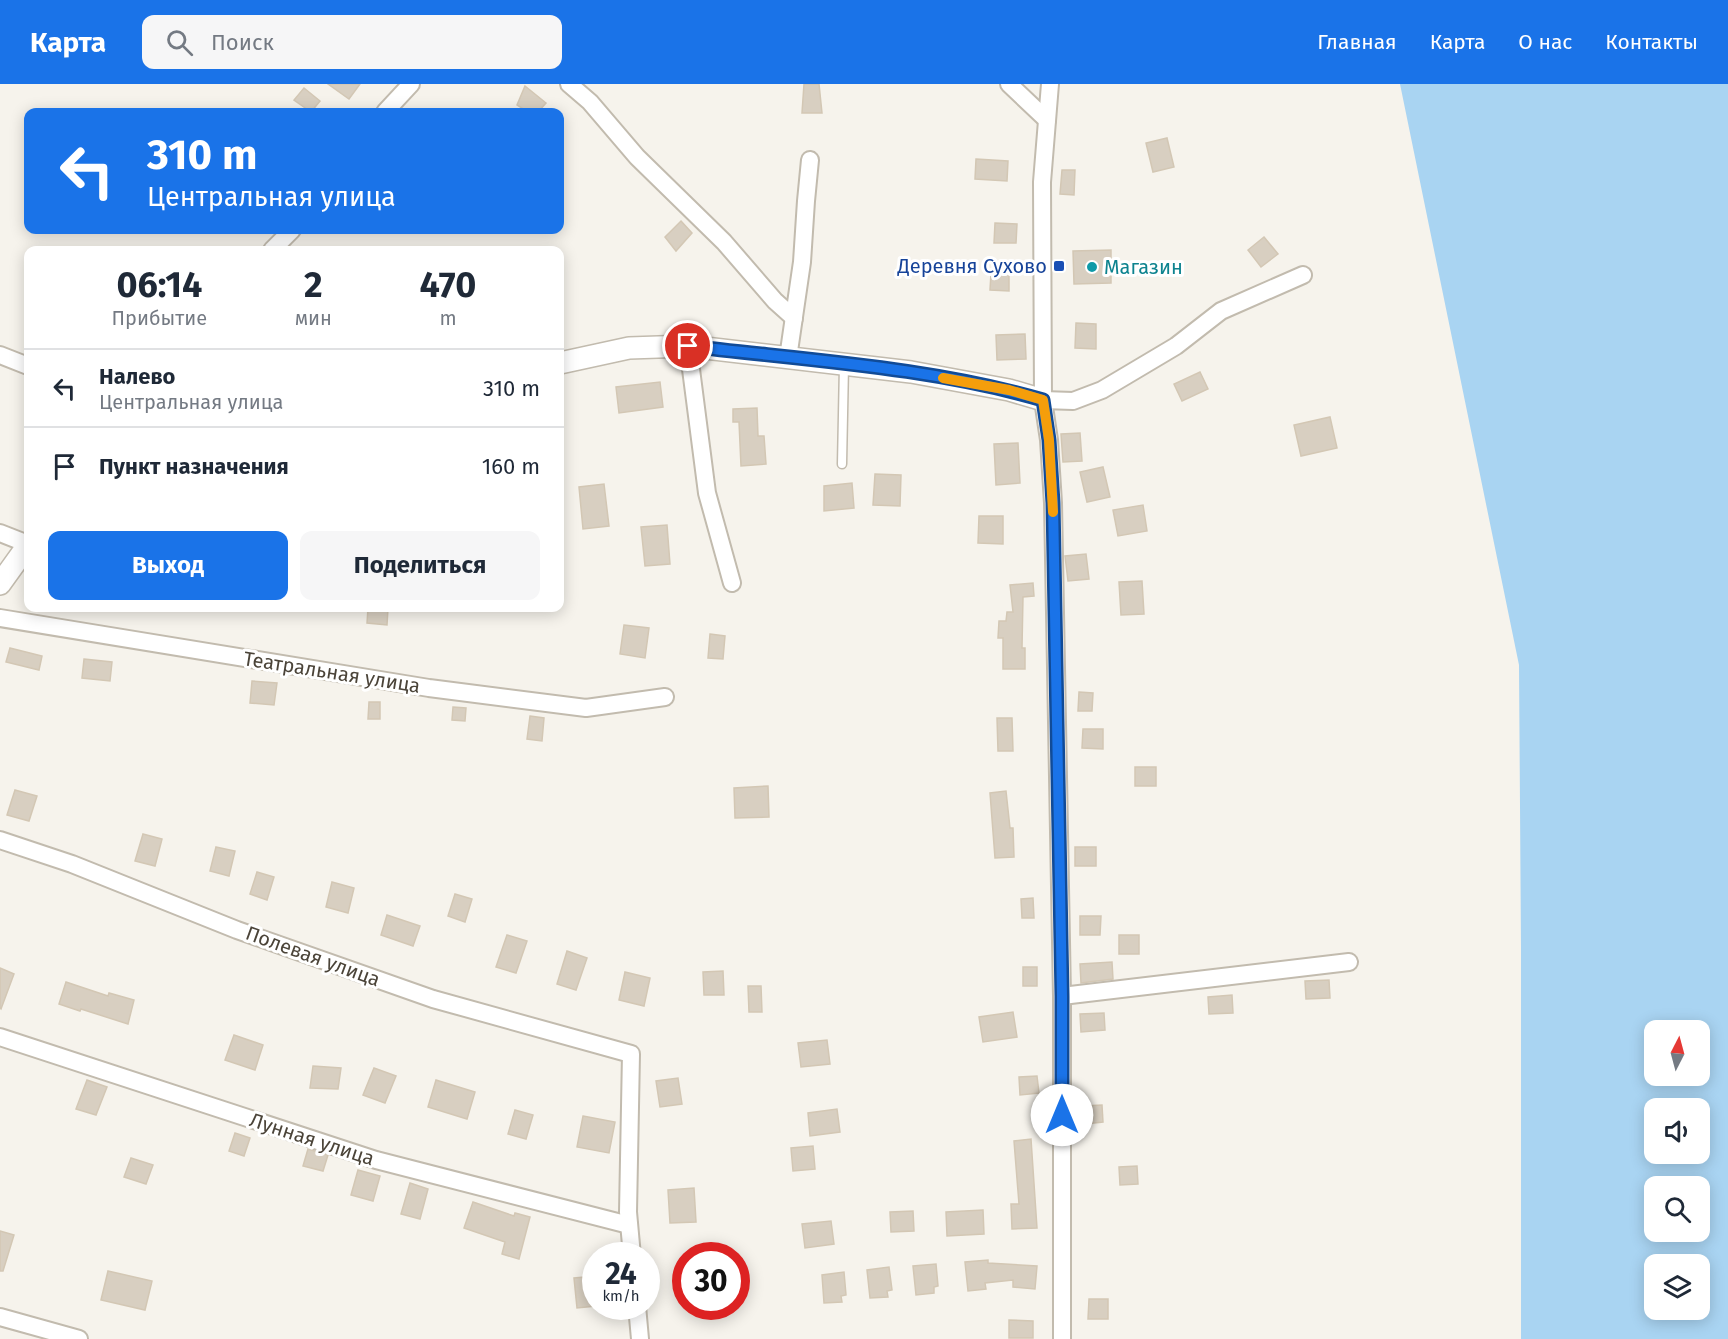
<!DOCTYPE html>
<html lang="ru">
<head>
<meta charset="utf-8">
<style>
  body { margin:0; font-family:"Fira Sans",sans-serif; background:#f6f6f7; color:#1f2937; height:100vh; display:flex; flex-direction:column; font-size:22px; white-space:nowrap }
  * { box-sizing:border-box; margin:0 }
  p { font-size:20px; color:#747a83 }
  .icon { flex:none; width:33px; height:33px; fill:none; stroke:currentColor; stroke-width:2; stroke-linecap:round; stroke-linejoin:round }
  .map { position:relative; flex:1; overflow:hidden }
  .drawer { position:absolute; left:24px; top:162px; width:540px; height:366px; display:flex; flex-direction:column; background:#fff; border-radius:12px; box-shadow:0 3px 15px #0003 }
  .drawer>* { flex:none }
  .hud { position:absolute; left:24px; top:24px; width:540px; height:126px; border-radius:12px; box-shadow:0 3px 15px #0003; background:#1a73e8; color:#fff; overflow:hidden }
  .needle { width:39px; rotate:6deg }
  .controls { position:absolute; left:1644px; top:936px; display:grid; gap:12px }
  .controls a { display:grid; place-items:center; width:66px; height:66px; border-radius:12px; background:#fff; box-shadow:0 3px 15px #0003; font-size:30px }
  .speed { position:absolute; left:582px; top:1158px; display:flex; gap:12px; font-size:30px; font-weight:700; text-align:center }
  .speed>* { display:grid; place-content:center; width:78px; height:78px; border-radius:50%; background:#fff; box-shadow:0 3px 15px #0003; line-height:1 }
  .speed small { font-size:15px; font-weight:400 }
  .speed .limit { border:9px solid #d22; background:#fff; color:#111 }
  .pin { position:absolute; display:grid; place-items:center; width:51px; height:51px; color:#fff; margin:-26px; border:3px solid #fff; border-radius:50%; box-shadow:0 2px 6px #0007 }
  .me { position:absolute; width:66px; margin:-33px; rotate:0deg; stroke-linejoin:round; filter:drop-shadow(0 0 4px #0008) }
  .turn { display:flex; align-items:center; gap:21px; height:126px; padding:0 24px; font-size:27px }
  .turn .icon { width:78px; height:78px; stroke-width:2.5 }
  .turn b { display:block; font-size:42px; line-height:51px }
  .eta { display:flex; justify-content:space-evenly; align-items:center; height:102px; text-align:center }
  .eta b { font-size:36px; font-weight:700; line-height:42px }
  .action { display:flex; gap:12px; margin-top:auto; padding:12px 24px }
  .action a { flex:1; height:69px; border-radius:12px; background:#1a73e8; color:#fff; font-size:24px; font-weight:700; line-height:69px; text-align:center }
  .action a+a { background:#f6f6f7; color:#1f2937 }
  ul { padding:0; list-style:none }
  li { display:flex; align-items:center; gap:18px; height:78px; padding:0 24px; border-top:2px solid #e0e1e3 }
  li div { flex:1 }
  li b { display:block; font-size:22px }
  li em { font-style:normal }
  header { display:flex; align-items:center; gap:36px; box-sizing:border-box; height:84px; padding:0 30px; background:#1a73e8; color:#fff }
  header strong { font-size:28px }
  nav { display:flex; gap:33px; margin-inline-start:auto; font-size:21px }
  .search { width:420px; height:54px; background:#f6f6f7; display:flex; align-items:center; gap:15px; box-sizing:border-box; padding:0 21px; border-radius:12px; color:#747a83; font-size:22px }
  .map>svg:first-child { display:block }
</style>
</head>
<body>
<header>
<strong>Карта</strong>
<div class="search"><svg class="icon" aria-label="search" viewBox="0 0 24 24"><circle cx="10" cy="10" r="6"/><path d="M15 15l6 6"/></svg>Поиск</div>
<nav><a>Главная</a><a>Карта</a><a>О нас</a><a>Контакты</a></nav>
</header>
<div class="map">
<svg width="1728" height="1255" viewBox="0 0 1728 1255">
  <rect width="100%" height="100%" fill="#f6f3ec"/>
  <path fill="#a9d4f2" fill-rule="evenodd" d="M1400,0H1728V1255H1521V863L1519,581ZM1654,946H1700V992H1654ZM1654,1024H1700V1070H1654ZM1654,1102H1700V1148H1654ZM1700,1180V1226H1654V1180Z"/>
  <g fill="#d8cfc1" stroke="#d3c7b4" stroke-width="1.5">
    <polygon points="328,0 360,0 349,15"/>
    <polygon points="804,0 819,0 822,29 802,29"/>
    <polygon points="525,2 546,19 538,28 528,28 517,21"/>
    <polygon points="304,4 320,17 311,28 294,16"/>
    <polygon points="1167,54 1174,83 1153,88 1146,59"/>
    <polygon points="976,75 1008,77 1007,97 975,95"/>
    <polygon points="1062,86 1075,86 1074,111 1060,110"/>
    <polygon points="681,137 692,149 676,167 665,153"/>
    <polygon points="995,139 1017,140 1016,159 994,159"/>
    <polygon points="1264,153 1278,170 1261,183 1248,166"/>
    <polygon points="1111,166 1111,199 1074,200 1073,167"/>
    <polygon points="991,189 1009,190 1009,207 990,206"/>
    <polygon points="1076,239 1096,240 1096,265 1075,264"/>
    <polygon points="1025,250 1026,275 997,276 996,251"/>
    <polygon points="1200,288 1208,305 1182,317 1174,300"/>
    <polygon points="660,298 663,323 619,329 616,303"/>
    <polygon points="757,324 758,352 764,352 766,380 741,382 739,338 733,338 733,325"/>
    <polygon points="1330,333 1337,364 1301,372 1294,341"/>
    <polygon points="1080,349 1082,377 1063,378 1061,350"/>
    <polygon points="1018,359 1020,399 996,401 994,360"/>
    <polygon points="1103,383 1110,413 1087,418 1080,388"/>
    <polygon points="875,390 901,391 900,422 873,421"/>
    <polygon points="852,399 854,424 824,427 824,402"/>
    <polygon points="604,400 609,442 583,445 579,403"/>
    <polygon points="1143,421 1147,447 1118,452 1113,426"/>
    <polygon points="979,432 1003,432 1003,460 978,459"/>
    <polygon points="667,441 670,480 645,482 641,443"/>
    <polygon points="1086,470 1089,495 1068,497 1065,472"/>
    <polygon points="1142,497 1144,530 1121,531 1119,498"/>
    <polygon points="1033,499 1034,512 1023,513 1022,564 1025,564 1025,585 1003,585 1003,554 998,554 999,537 1006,537 1007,528 1013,528 1010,501"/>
    <polygon points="368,524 388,524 387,541 367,539"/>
    <polygon points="624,541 649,544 645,574 620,570"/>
    <polygon points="710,550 725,552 723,575 708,574"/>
    <polygon points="10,564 42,572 39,586 6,578"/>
    <polygon points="84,575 112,578 110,597 82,594"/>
    <polygon points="252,597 277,599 274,621 250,619"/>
    <polygon points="1079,608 1093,609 1092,627 1078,627"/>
    <polygon points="369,618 380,618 380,635 368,635"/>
    <polygon points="453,623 466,624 465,637 452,636"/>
    <polygon points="530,632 544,634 542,657 527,655"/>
    <polygon points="997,634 1012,634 1013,667 998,667"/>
    <polygon points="1083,645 1103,645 1103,665 1082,664"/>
    <rect x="1135" y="683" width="21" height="19"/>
    <polygon points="768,702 769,733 735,734 734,704"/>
    <polygon points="15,706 37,712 29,737 7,731"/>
    <polygon points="1006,707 1010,744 1013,744 1014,773 995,774 990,709"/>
    <polygon points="143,750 162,755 155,782 135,777"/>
    <polygon points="216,763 235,767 229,792 210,787"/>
    <rect x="1075" y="763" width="21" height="19"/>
    <polygon points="257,788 274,793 267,816 250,810"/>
    <polygon points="332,798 354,804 348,829 326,823"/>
    <polygon points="455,810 472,815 465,838 448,832"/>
    <polygon points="1033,814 1034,834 1022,834 1021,815"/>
    <polygon points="387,831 420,842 413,862 381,851"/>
    <polygon points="1080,832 1101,832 1100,851 1080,851"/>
    <polygon points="507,851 527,857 516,889 496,883"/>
    <rect x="1119" y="851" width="20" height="19"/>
    <polygon points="567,867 587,874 576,906 557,900"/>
    <polygon points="1112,878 1113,895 1081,899 1080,880"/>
    <rect x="1023" y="883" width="14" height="19"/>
    <polygon points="0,884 14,890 1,925 0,924"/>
    <polygon points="723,887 724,911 704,911 703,888"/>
    <polygon points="625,888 650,894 644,922 619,916"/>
    <polygon points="1329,896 1330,914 1306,915 1305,897"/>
    <polygon points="66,898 108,912 109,909 134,916 128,940 81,925 80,927 59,920"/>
    <polygon points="748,902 761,902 762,928 749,928"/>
    <polygon points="1232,911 1233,929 1209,930 1208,913"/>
    <polygon points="1013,928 1017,953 983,958 979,933"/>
    <polygon points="1104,929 1105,946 1081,948 1080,930"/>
    <polygon points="234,951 263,961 255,986 225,976"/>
    <polygon points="827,956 830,980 801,983 798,959"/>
    <polygon points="313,982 341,984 338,1005 310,1004"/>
    <polygon points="374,984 396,992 385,1019 363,1011"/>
    <polygon points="1037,992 1039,1009 1020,1011 1019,993"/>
    <polygon points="678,994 682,1020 660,1023 656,997"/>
    <polygon points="87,996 107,1003 96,1031 76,1025"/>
    <polygon points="436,996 475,1008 467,1035 428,1023"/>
    <polygon points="1102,1021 1103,1038 1085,1040 1083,1022"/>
    <polygon points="837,1025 840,1048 810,1052 808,1029"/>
    <polygon points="515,1026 533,1031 526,1055 508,1050"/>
    <polygon points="583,1032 615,1038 609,1069 577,1063"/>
    <polygon points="235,1049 250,1054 244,1072 229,1067"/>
    <polygon points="1031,1055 1037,1144 1012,1145 1011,1120 1019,1120 1014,1057"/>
    <polygon points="813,1062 815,1085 793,1087 791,1064"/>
    <polygon points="308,1065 328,1071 323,1087 303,1082"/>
    <polygon points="131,1074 153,1081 146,1100 124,1093"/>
    <polygon points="1137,1082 1138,1100 1120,1101 1119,1083"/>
    <polygon points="358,1086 380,1092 373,1117 351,1111"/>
    <polygon points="410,1099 428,1105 420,1135 401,1130"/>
    <polygon points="694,1104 696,1138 670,1139 668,1106"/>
    <polygon points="473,1118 514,1132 515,1129 530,1133 519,1175 502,1170 505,1158 464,1144"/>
    <polygon points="983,1126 984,1150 947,1152 946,1128"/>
    <polygon points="913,1127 914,1147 891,1148 890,1128"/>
    <polygon points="831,1137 834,1160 805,1164 802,1140"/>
    <polygon points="0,1147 14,1151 3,1187 0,1187"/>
    <polygon points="988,1176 988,1179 1037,1182 1035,1205 1013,1203 1013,1196 985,1199 986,1205 968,1207 965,1178"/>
    <polygon points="936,1180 938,1202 934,1203 934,1209 916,1211 913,1182"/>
    <polygon points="889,1183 892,1206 887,1207 888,1213 870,1214 867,1186"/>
    <polygon points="108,1187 152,1197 145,1226 101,1216"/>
    <polygon points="844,1188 846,1211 841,1212 842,1218 824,1219 822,1191"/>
    <polygon points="596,1192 596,1222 577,1224 574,1194"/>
    <polygon points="1089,1215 1108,1215 1108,1235 1088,1235"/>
    <polygon points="1009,1236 1033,1237 1033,1254 1009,1254"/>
  </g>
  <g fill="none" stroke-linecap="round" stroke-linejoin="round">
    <g stroke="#c2bbae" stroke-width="11">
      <polyline id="service" points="842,380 844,281"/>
    </g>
    <g stroke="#c2bbae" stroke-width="20">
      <g id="minor">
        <polyline points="569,0 590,18 637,73 724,158 775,217 794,234"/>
        <polyline points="1009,0 1047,36"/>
        <polyline points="1050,0 1042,98 1043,316 1049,356 1053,419 1062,912 1062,1255"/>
        <polyline points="385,28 411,0"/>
        <polyline points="272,166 292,146"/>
        <polyline points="688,262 707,409 732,499"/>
        <polyline points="0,271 28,282"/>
        <polyline points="788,274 802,178 806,117 810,76"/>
        <polyline points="1043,316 1073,317 1102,306 1176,262 1221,227 1303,191"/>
        <polyline points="0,449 28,460"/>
        <polyline points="0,534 429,604 586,624 665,613"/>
        <polyline points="0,756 72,780 237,846 433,915 631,970 628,1128 632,1172"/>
        <polyline points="1062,912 1349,878"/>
        <polyline points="0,953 376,1076 629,1141"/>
        <polyline points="637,1222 640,1255"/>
        <polyline points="0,1233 79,1255"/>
      </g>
    </g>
    <g stroke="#c2bbae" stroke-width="24">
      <g id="tertiary">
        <polyline points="560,279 629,264 688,262 911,288 1009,306 1043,316"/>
        <polyline points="0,500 28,461"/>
      </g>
    </g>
    <use href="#service" stroke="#fff" stroke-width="8"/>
    <use href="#minor" stroke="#fff" stroke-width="16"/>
    <use href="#tertiary" stroke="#fff" stroke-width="21"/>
  </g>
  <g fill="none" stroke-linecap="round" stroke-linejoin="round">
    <g stroke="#114b97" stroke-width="15">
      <path id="route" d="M688,262C805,276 930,283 1043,316L1049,356L1053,419L1062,912V1031"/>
    </g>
    <use href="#route" stroke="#1a73e8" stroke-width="10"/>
    <polyline stroke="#f59e0b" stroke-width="10" points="943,294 1009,306 1043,316 1049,356 1053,428"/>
  </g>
  <rect fill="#1a4fb4" stroke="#fff" stroke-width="2" x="1053" y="176" width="12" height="12" rx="3"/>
  <circle fill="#0f9aa8" stroke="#fff" stroke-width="2" cx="1092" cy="183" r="6"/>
  <g text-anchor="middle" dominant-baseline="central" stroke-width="6" stroke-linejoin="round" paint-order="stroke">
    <g font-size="20" fill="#164399" stroke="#fff" text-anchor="end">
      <text x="1047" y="182">Деревня Сухово</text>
    </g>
    <g font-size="20" fill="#0d838f" stroke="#fff" text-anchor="start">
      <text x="1104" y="183">Магазин</text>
    </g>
    <g font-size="20" fill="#4b4439" stroke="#fff">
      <text transform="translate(332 588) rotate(9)">Театральная улица</text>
      <text transform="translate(313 872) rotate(20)">Полевая улица</text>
      <text transform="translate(312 1055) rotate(18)">Лунная улица</text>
    </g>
  </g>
</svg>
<div class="controls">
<a><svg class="needle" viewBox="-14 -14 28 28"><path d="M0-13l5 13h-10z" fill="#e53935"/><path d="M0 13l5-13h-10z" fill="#747a83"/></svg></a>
<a><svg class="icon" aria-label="sound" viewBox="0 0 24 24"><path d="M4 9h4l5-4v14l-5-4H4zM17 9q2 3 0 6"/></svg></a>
<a><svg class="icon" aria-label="search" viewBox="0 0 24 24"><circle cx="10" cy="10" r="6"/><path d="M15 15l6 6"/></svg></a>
<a><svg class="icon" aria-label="layers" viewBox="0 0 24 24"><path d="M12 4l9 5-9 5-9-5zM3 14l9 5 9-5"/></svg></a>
</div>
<div class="speed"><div>24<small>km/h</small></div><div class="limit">30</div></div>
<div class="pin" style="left:688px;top:262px;background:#d93025"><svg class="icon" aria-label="arrive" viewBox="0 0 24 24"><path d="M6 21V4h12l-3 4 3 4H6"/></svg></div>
<svg class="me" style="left:1062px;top:1031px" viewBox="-20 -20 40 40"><circle r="19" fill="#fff"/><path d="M0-13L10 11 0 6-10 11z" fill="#1a73e8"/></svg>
<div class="hud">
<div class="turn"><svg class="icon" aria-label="left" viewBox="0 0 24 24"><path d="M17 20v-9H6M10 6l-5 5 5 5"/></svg><div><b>310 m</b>Центральная улица</div></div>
</div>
<section class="drawer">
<div class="eta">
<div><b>06:14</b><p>Прибытие</p></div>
<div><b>2</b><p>мин</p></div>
<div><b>470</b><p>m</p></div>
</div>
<ul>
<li><svg class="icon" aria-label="left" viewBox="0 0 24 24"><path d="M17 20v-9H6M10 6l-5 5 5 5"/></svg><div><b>Налево</b><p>Центральная улица</p></div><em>310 m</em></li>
<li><svg class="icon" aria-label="arrive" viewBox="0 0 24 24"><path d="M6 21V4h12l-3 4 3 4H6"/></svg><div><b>Пункт назначения</b></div><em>160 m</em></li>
</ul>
<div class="action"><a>Выход</a><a>Поделиться</a></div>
</section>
</div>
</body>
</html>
